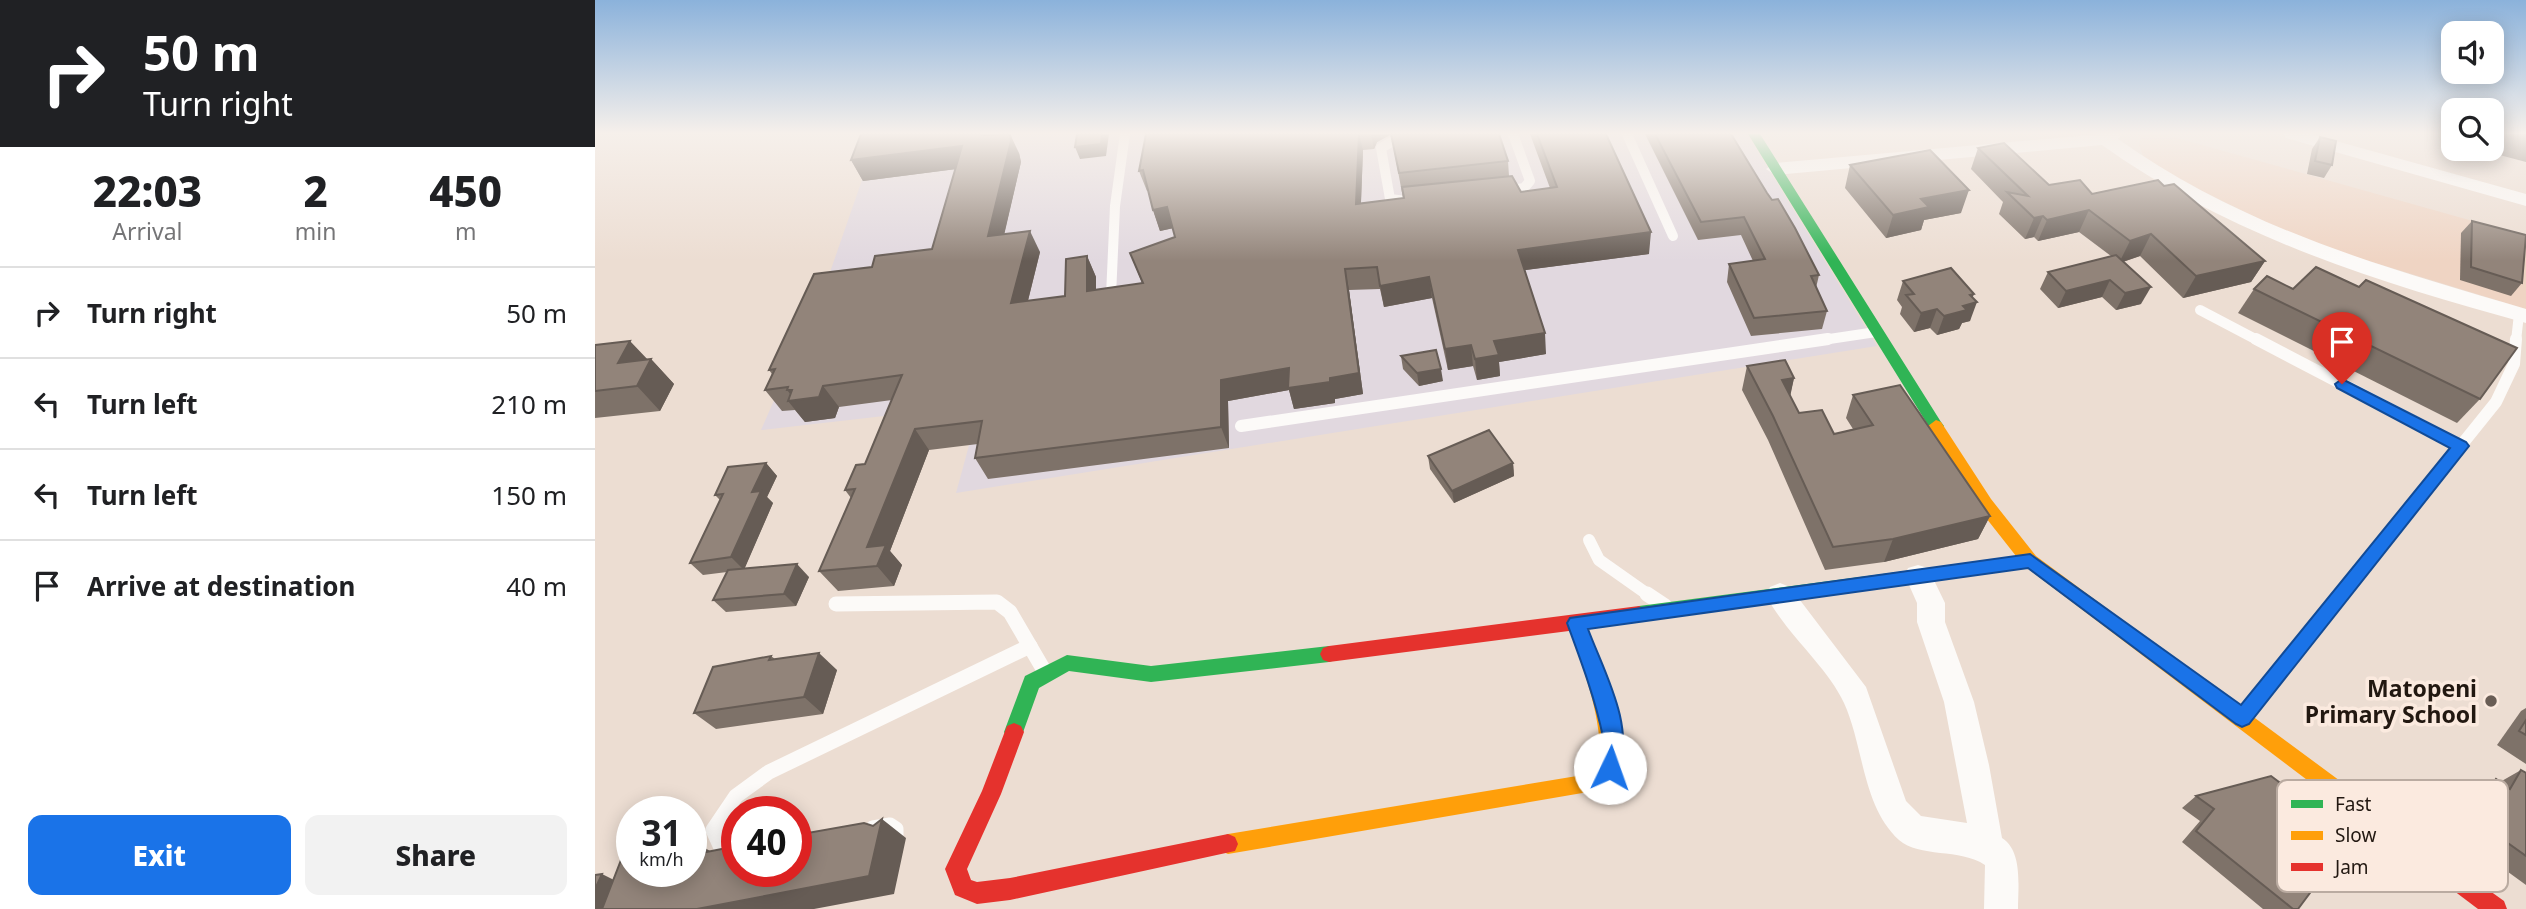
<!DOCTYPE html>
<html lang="en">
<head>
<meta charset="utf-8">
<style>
  body { margin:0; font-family:"Noto Sans",sans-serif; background:#f2f2f2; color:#202124; height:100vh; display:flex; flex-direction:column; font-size:26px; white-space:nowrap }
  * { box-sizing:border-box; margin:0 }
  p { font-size:23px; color:#757577 }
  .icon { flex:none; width:38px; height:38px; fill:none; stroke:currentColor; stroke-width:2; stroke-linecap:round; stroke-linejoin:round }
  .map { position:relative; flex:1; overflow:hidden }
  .side { display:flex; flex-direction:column; background:#fff; width:595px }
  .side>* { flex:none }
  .banner { background:#202124; color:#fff; overflow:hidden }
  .fabs { position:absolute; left:1846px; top:21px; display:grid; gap:14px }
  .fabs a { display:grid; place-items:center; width:63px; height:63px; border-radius:14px; background:#fff; box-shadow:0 4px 18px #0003; font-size:35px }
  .speed { position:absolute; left:21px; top:796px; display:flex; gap:14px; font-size:35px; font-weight:700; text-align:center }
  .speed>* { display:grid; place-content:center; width:91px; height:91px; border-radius:50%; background:#fff; box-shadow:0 4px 18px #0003; line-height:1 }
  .speed small { font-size:18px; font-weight:400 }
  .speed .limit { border:10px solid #d22; background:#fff; color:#111 }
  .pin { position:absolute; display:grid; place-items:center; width:60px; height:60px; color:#fff; margin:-72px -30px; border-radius:50% 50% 50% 0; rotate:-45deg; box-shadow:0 0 7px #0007 }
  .pin .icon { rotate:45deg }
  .me { position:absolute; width:77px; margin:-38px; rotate:3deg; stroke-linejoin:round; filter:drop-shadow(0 0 5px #0008) }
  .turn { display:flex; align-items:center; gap:24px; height:147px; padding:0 28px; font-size:32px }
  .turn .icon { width:91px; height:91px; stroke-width:2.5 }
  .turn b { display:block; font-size:49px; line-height:60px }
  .eta { display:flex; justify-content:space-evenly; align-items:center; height:119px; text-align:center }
  .eta b { font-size:42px; font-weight:800; line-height:49px }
  .cta { display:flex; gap:14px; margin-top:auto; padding:14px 28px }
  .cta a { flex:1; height:80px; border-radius:14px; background:#1a73e8; color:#fff; font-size:28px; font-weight:800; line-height:80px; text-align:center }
  .cta a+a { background:#f2f2f2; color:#202124 }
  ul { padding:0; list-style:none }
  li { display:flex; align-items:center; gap:21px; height:91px; padding:0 28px; border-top:2px solid #e0e0e0 }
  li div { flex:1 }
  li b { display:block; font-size:26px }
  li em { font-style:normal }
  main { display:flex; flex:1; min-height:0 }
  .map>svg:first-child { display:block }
</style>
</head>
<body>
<main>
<section class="side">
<div class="banner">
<div class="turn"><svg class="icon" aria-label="right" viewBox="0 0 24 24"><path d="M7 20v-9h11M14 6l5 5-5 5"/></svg><div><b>50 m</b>Turn right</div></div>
</div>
<div class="eta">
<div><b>22:03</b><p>Arrival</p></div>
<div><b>2</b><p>min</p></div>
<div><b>450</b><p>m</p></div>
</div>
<ul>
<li><svg class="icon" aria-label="right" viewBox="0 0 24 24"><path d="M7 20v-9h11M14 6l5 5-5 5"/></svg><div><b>Turn right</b></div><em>50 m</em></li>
<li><svg class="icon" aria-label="left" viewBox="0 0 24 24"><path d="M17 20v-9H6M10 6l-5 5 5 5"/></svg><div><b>Turn left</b></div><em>210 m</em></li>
<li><svg class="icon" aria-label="left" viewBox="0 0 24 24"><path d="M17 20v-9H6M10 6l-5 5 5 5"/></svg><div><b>Turn left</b></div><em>150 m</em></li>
<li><svg class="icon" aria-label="arrive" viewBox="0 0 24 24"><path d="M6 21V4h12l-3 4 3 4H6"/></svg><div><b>Arrive at destination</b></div><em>40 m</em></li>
</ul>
<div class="cta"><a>Exit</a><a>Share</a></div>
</section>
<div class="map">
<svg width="1931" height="909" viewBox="0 0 1931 909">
  <rect width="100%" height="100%" fill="#ecddd2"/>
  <polygon fill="#efd4c3" points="1547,134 1568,134 1931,236 1931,309 1712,242 1551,164 1544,145"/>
  <polygon fill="#e1d8df" points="283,134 1152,134 1282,346 361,493 385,405 166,430 234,275"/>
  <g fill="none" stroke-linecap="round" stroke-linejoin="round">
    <g stroke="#fcfaf8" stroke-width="10">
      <polyline points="1032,134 1078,236"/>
      <polyline points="909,191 929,188 935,181 918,134"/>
      <polyline points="811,201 795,199 786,148 800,140 835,134"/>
      <polyline points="516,296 520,206 530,134"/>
      <polyline points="1605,310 1664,341"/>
      <polyline points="1221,341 1281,332"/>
      <polyline points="1921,341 1924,314"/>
    </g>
    <g stroke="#fcfaf8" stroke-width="12">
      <polyline points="1661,339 1866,446"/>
      <polyline points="646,426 1233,339"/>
      <polyline points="994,540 1004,560 1055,596"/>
      <polyline points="1745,596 1901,402 1919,364 1921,339"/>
    </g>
    <g stroke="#fcfaf8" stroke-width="15">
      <polyline points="1052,594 1070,606"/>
      <polyline points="241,604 402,602 415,612 450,672"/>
      <polyline points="1650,714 1747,594"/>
      <polyline points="278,828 295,825 301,829 301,835"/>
      <polyline points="142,852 127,850 118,830 141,796 174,772 435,646"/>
    </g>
    <g fill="#fcfaf8" fill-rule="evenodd">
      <path d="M1507,134H1527L1523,139C1648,228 1785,266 1931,309V323C1782,282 1634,236 1507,145L1180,175L1171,169L1180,163Z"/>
      <polygon points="1688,134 1716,134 1931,194 1931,206 1691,138"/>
      <path d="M1323,565L1333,568L1350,603V622L1379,702L1394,765L1407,838C1428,851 1423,887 1423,909H1389L1390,865C1365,848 1324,858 1304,840C1267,806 1269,747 1249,703C1232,666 1190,633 1171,595L1175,587L1185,583L1195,587L1271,687L1311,801L1326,816L1372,823L1349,702L1322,622V603L1310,576L1313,568Z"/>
    </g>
    <g fill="#30b455" fill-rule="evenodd">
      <polygon points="1153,134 1165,134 1346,422 1349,426 1346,430 1336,430"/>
      <polygon points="1333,568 1339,570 1342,575 1339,580 1333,582 1044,622 1038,619 1035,614 1038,609 1044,606"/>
      <polygon points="734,646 740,648 743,654 740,660 734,662 556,682 474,671 444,688 426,738 419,741 412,738 409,732 430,676 472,655 556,666"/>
    </g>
    <g fill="#ff9f0a" fill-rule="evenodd">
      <polygon points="1341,420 1346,422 1396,499 1441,556 1783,809 1786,816 1783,823 1776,826 1769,823 1432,568 1333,582 1327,580 1324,575 1327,570 1333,568 1421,556 1384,509 1336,430 1333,426"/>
      <path d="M981,615L987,618L990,623C999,650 1041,752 1021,775C1016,781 1006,786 999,791L633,854L626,851L623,844L626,837L633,834L988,775L1005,763C1007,714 988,669 972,623L975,618Z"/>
    </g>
    <g fill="#e5322d" fill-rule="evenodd">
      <polygon points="1044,606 1050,609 1053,614 1050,619 1044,622 734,662 728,660 725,654 728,648 734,646"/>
      <polygon points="419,723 426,726 429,732 406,794 372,869 376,880 382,882 415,878 633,834 640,837 643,844 640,851 415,900 382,904 360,895 350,869 387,791 412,726"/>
      <polygon points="1776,806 1909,901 1912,909 1883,909 1769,823 1766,816 1769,809"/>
    </g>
  </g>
  <g fill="#7e7269" fill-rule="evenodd">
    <path d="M551,134H904L913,161L914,176L926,192L955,188L935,134H1011L1054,254L930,270L951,354L904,362L905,376L882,380L878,366L853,370L837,298L789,307L785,289L754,290L768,394L740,399V403L699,409L694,390L633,401L634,448L393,479L380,458L383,444L334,450L295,551L307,565L299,586L243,591L224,571L256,498L250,490L270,464L297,400L244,407L240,418L210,422L200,410L187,411L170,390L177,374L174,370L277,267L337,249L361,169L268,181L256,160L389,135L424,153L426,162L409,234L445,252L433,301L470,296L492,256L501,277V290L547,283L535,253L580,237L578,228L565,231L558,210L553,191H552L544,171ZM796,134L808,198L766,203L768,150L779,149L782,142Z"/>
    <polygon points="1050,134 1136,134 1172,193 1224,275 1221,288 1232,311 1227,329 1156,336 1132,282 1134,264 1158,261 1146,235 1103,240"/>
    <polygon points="1900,134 1931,134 1931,162 1897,153"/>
    <polygon points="1725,137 1737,165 1729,178 1712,174 1717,149"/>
    <polygon points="1383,148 1454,185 1497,194 1569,186 1670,261 1656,282 1588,298 1545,256 1528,262 1546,304 1521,310 1507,297 1463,308 1445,289 1453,272 1516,256 1484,232 1443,241 1439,237 1430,239 1404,214 1408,202 1376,169"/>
    <polygon points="1255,165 1366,213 1329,220 1326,230 1291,238 1250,188"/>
    <polygon points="1877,221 1927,283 1916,296 1865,280 1866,233"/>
    <polygon points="1308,281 1378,297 1375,321 1367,323 1364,329 1342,335 1335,328 1319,332 1305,314 1307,307 1302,300"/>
    <polygon points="1659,289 1885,399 1862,423 1643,313"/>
    <polygon points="0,345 52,360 56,359 79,384 65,411 0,418"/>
    <polygon points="806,356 848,381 824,386 808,369"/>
    <polygon points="1152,366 1199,378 1195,395 1204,413 1239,434 1258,429 1251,418 1258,395 1395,516 1383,539 1289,562 1230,570 1173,440 1147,390"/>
    <polygon points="833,456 918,463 919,476 859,503 835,469"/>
    <polygon points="171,463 182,476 172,497 178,503 149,569 214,577 201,606 131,612 118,600 132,572 108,575 95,563 125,500 120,495"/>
    <polygon points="176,656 180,659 242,670 228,714 121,729 99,713"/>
    <polygon points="1931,708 1931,764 1902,745 1926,711"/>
    <polygon points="1926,770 1931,773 1931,885 1854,829 1879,793 1901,779 1905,782"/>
    <polygon points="1601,796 1728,815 1738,808 1703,909 1668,909 1587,842 1605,821 1587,808"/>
  </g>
  <g fill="#665c55">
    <polygon points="415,134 424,153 426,162 404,257 393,236"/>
    <polygon points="507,134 514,134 511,156 485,159 480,147"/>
    <polygon points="764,134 768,150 765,225 761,204"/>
    <polygon points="776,134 797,134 782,142 779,149"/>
    <polygon points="367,146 377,167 268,181 256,160"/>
    <polygon points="1374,190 1366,213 1329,220 1326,230 1291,238 1298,215 1326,199"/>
    <polygon points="572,207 579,228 565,231 558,210"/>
    <polygon points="1494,210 1484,232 1443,241 1452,220"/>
    <polygon points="1448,216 1439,237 1430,239 1439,218"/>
    <polygon points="435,231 445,252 427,324 416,303"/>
    <polygon points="1056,232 1054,254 924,271 923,250"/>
    <polygon points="1556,234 1545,256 1524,263 1535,241"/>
    <polygon points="492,256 501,277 501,312 492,291"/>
    <polygon points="1670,261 1656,282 1588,298 1601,276"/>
    <polygon points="750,269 754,290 768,394 740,399 740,403 699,409 694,390 633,401 634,448 626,427 626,380 694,368"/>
    <polygon points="834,277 837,298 789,307 785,286"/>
    <polygon points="1515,280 1507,297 1463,308 1471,291"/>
    <polygon points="1556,287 1546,304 1521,310 1530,293"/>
    <polygon points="1379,294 1375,304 1382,302 1375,321 1367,323 1364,329 1342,335 1349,316 1368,306 1375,295"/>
    <polygon points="1342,309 1335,328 1319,332 1326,313"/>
    <polygon points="950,333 951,354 904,362 905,376 882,380 880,359 899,341"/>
    <polygon points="35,341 55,362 56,359 79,384 65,411 42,386 23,363"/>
    <polygon points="876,345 878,366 853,370 850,349"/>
    <polygon points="846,369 848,381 824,386 822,373"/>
    <polygon points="1199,378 1194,402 1187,380"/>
    <polygon points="228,386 244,407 240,418 210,422 193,401 200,400 192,390"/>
    <polygon points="320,429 334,450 295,551 307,565 299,586 282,566 272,547"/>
    <polygon points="171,463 182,476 172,497 178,503 149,570 136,557 157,492"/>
    <polygon points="918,463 919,476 859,503 857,491"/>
    <polygon points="1395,516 1383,539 1289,562 1298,539"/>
    <polygon points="202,564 214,577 201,606 189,594"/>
    <polygon points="224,653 242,670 228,714 209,697"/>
    <polygon points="287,819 311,838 299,894 219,909 102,909 274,876"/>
    <polygon points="96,840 115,851 96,871"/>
    <polygon points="7,874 25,883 13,909 0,909 0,889"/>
  </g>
  <g fill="#92847a" stroke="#665c55" stroke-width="2">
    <polygon points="266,134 382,134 390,135 415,134 416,141 393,236 435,231 416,303 470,296 471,259 492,256 492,291 548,283 535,253 580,237 572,207 558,210 548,170 544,171 551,134 764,134 761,204 809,198 807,187 917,176 926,192 962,187 942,134 1011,134 1056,232 923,250 950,333 899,341 904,355 880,359 876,345 850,349 834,277 785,286 782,267 750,269 764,373 735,378 735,382 693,388 694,368 626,380 626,427 380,458 387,421 320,429 272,547 291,545 282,566 224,571 260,489 250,490 261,465 270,464 307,375 228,386 224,397 193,401 197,390 192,390 193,387 170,390 180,369 174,370 219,274 277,267 280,256 337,249 367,146 256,160"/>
    <polygon points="482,134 507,134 506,144 480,147"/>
    <polygon points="796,134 904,134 913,161 804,173"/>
    <polygon points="1060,134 1136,134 1172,193 1177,200 1183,199 1200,228 1224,275 1216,276 1232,311 1159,318 1134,264 1170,259 1149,217 1106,222"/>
    <polygon points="1725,137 1741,141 1737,165 1720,161"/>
    <polygon points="1409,143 1454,185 1485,180 1497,194 1563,180 1569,186 1579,184 1670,261 1601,276 1556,234 1535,241 1494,210 1452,220 1448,216 1439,218 1412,192 1433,196 1383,148"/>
    <polygon points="1335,150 1374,190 1326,199 1334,207 1298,215 1255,165"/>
    <polygon points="1877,221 1931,235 1927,283 1876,267"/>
    <polygon points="1521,255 1556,287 1530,293 1515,280 1471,291 1453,272"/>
    <polygon points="1721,267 1764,287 1771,280 1922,348 1885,399 1659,289 1672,276 1698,289"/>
    <polygon points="1356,268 1379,294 1375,295 1382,302 1368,306 1372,310 1349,316 1342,309 1326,313 1311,295 1319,294 1308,281"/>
    <polygon points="35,341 23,363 56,359 42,386 0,391 0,345"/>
    <polygon points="841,350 846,369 822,373 806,356"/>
    <polygon points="1190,360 1199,378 1187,380 1204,413 1227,410 1239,434 1278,425 1258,395 1305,385 1395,516 1298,539 1238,547 1178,416 1152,366"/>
    <polygon points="894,430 918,463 857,491 833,456"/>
    <polygon points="171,463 157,492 166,491 136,557 95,563 128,494 120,495 133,467"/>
    <polygon points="202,564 189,594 118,600 133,570"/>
    <polygon points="224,653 209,697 99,713 118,667 176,656 174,660"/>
    <polygon points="1931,720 1931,735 1924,731"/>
    <polygon points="1926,770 1931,773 1931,856 1875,816 1901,779 1915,789"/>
    <polygon points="1676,776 1731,817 1738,808 1764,827 1703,909 1698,909 1601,831 1619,809 1601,796"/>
    <polygon points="287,819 274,876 102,909 7,909 33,842 37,841 37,872 96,872 96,855 142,846 142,872 201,872 201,835 269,823 278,826"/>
    <polygon points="7,874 0,889 0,875"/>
  </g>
  <linearGradient id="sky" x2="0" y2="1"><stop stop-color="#8bb2db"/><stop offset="0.51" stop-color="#f6f0eb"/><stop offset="1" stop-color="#f6f0eb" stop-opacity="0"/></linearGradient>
  <rect width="1931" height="261" fill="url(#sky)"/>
  <path fill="#1a73e8" stroke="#114b97" stroke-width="2" d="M1747,379L1871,442L1874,446L1654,724L1647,727L1641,724L1433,568L993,629C1009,672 1042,729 1022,774L1015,777L1008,774C1003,762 1011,750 1008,737C1000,698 986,661 972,623L975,618L1435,554L1646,705L1855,448L1742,388L1740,384Z"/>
  <circle fill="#695d55" stroke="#fbeadf" stroke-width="2.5" cx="1896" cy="701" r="7"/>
  <g text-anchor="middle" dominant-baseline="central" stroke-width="7" stroke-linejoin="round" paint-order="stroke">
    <g font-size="23" font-weight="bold" fill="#221811" stroke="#fbeadf" text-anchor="end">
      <text x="1882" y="688">Matopeni<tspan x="1882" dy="26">Primary School</tspan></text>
    </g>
  </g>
  <rect x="1682" y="780" width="231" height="112" rx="10" fill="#fbeadf" stroke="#baaba1" stroke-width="2"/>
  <rect x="1696" y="800" width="32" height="8" fill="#30b455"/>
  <rect x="1696" y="831" width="32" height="9" fill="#ff9f0a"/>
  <rect x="1696" y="863" width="32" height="8" fill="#e5322d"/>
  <g font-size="19" fill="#221811">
    <text x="1740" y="811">Fast</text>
    <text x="1740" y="842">Slow</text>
    <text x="1740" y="874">Jam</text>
  </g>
</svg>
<div class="fabs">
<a><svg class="icon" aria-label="sound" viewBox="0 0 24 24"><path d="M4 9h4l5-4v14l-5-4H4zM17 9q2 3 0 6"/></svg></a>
<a><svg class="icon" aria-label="search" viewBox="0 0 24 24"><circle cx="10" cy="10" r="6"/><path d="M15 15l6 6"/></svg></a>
</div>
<div class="speed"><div>31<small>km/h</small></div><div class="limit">40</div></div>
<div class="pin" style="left:1747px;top:384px;background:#d93025"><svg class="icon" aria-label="arrive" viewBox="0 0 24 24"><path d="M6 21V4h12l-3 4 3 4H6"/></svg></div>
<svg class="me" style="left:1015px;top:768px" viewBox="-20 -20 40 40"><circle r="19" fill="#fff"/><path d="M0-13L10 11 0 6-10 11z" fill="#1a73e8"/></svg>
</div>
</main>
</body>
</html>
